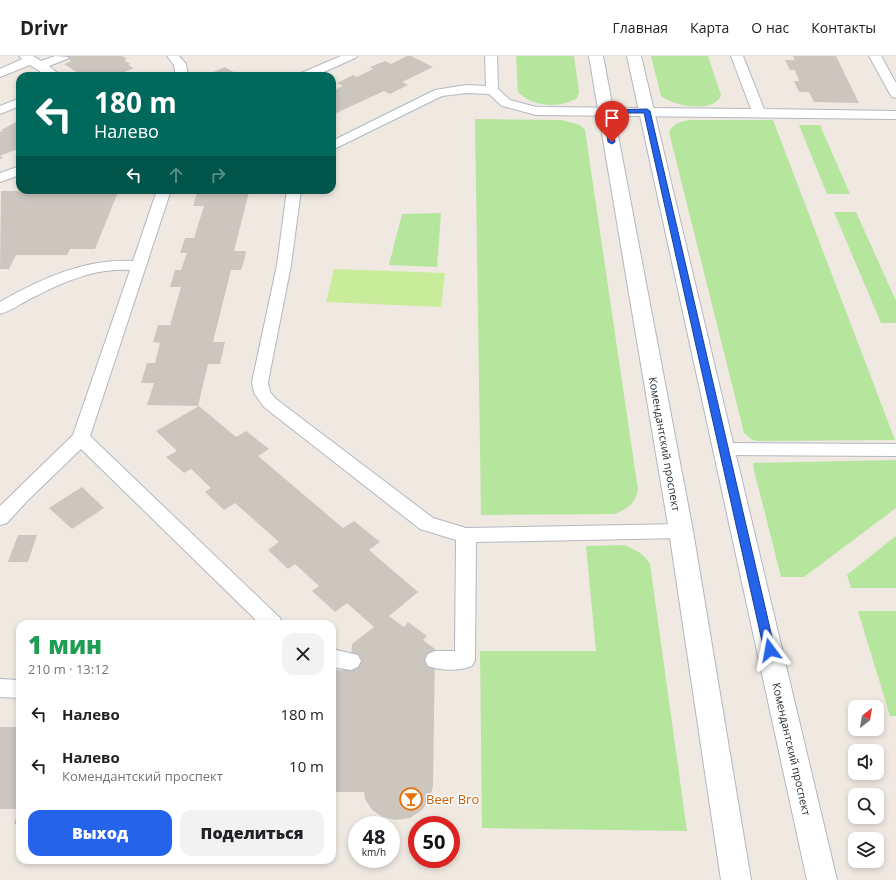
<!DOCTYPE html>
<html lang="ru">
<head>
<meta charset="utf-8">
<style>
  body { margin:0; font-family:"Open Sans",sans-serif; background:#f2f2f2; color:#202124; height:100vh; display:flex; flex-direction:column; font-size:15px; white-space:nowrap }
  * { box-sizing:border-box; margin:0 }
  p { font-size:13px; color:#757577 }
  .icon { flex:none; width:22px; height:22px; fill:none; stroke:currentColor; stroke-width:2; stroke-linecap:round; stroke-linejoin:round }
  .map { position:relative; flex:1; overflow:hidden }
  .drawer { position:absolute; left:16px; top:564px; width:320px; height:244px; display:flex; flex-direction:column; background:#fff; border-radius:12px; box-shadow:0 2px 6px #0003 }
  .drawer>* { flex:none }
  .hud { position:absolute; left:16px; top:16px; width:320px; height:122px; border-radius:12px; box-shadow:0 2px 6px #0003; background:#00695c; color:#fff; overflow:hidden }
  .needle { width:26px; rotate:31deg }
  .tools { position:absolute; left:848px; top:644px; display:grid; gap:8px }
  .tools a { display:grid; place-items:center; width:36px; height:36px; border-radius:8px; background:#fff; box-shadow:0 2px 6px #0003; font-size:20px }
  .speed { position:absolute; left:348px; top:760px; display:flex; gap:8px; font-size:20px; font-weight:700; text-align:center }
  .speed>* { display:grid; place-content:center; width:52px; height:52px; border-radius:50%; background:#fff; box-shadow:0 2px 6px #0003; line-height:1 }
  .speed small { font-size:10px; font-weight:400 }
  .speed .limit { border:6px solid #d22; background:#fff; color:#111 }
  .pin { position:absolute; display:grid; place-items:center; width:34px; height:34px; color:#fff; margin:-41px -17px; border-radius:50% 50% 50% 0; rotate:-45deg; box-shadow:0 0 4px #0007 }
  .pin .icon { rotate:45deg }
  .me { position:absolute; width:44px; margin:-22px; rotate:347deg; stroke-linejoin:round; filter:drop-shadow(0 0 3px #0008) }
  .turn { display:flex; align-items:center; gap:14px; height:84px; padding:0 12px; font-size:18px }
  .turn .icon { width:52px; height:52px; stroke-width:2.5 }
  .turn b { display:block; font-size:28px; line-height:34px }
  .lanes { display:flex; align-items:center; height:38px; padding:0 12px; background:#0003; justify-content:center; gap:20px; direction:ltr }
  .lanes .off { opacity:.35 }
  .round { display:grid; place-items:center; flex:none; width:42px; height:42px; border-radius:12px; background:#f2f2f2 }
  .overview { display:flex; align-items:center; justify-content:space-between; height:68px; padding:0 12px }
  h1 { font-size:24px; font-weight:800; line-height:30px; color:#1e9e55 }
  .primary-button { display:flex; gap:8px; margin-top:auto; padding:8px 12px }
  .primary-button a { flex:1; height:46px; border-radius:12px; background:#2563eb; color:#fff; font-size:16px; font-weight:800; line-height:46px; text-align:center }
  .primary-button a+a { background:#f2f2f2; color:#202124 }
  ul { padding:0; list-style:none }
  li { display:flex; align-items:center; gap:12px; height:52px; padding:0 12px }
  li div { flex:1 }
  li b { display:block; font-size:15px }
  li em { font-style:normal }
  header { display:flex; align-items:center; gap:24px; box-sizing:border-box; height:56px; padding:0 20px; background:#fff; border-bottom:1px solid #e0e0e0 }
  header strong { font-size:19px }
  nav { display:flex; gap:22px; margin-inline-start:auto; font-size:14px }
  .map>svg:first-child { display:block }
</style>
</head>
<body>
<header>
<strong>Drivr</strong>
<nav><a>Главная</a><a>Карта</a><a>О нас</a><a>Контакты</a></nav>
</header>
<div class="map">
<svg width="896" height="824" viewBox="0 0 896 824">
  <rect width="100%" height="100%" fill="#efe9e1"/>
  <g fill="#b6e59e">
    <path d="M516,0H574L579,36L577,42C559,53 533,51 518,36Z"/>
    <path d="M651,0H708L721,39C715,58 673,50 661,40Z"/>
    <path d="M475,63L562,64L580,69L585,74L638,434C634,449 629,452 614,458L481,459Z"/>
    <path d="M690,64H773L895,384L757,385L751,383L744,377L669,76C674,67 680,66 690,64Z"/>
    <polygon points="799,69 820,69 850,138 827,138"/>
    <polygon points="834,156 856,156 896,245 896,267 881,267"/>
    <polygon points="441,157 437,211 389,209 402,158"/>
    <polygon points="896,404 896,452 804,521 781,521 753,410 754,407"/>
    <polygon points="896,480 896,532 851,532 847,519"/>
    <path d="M624,489C636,494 643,497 650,508L687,775L482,772L480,595H596L586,490Z"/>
    <polygon points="858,555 896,555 896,660 890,660"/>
  </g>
  <polygon fill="#c9ec9a" points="334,213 445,217 441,251 326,246"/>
  <g fill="#cbc7bf">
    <polygon points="62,0 122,0 127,3 124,4 130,8 128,9 134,12 117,19 119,20 83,20 64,8 71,5"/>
    <polygon points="407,0 411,0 433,11 402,26 408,29 390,38 384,35 332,59 332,35 343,30 337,27 353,19 357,21 373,13 370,11 385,5 391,8"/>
    <polygon points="793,0 836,0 859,47 814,46 809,36 799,36 794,25 799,25 795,14 790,14 785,4 795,4"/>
    <polygon points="225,11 239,19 204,20"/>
    <polygon points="20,64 20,92 0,100 3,102 0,103 0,76 3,75 1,74"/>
    <polygon points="204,134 259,134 258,136 249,136 234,195 246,195 244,205 241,214 231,214 213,286 225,286 220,308 208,308 198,350 147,349 154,327 141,327 147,307 155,307 160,287 153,286 158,269 170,269 181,231 170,231 175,214 181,214 187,197 180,197 185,182 194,182 204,150 193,150 197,137 204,136"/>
    <polygon points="1,135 118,136 95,193 70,193 67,199 16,199 9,213 0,213"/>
    <polygon points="199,350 236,381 246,375 269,393 258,400 343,472 354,465 380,486 369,494 418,536 389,560 404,571 408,566 427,580 423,584 435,593 433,730 430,743 422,754 410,762 396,764 383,761 372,754 365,743 364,736 332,736 332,673 335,635 332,635 332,614 350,614 352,588 374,571 347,547 335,556 312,535 319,530 295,508 288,513 268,494 279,486 235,447 224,454 205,436 211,432 191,413 184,417 166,401 177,395 156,375"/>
    <polygon points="82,431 104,452 72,473 49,452"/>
    <polygon points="18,479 37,479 28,506 8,506"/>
    <polygon points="0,671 20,671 20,768 14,768 19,753 0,753"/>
  </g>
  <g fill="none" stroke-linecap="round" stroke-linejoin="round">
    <g stroke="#b4b7c1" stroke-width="2">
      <g id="lane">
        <polygon points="19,0 33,0 41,5 55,0 69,1 67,3 49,10 61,20 47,20 30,9 0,21 0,13 22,3"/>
        <polygon points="167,0 179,0 186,8 188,20 176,20 174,9"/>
        <polygon points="341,0 357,0 355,2 315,20 299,20 301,17"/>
        <polygon points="485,0 497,0 498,33 510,44 536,51 751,53 731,0 743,0 764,53 896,55 896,63 536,59 502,50 489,38 466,37 442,40 332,94 332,85 435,34 466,29 486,30"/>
        <polygon points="869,0 881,0 896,27 896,42 892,41 890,38"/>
        <polygon points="20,42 20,50 0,58 0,50"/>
        <polygon points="20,110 20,119 0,126 0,117"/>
        <path d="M157,134H171L90,380L280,562L283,568H260L81,393L27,445L7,467L0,469V450L73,379L130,214C95,211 61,227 30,243C20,248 11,255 0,258V246C40,223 86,202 133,205Z"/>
        <path d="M287,134H301L291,209L268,326L270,336L276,343L433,462L466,472L681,468L688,470L690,475L688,480L681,482L476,486L475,604L472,610C459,615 441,615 428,610L425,604L428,598L435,595H455L456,484L420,473L264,351L254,337L252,326L277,209Z"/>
        <polygon points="724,387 896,388 896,400 724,399 718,398 715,393 718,388"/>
        <polygon points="332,593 358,599 361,605 358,611 351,614 332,611"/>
        <polygon points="0,623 20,624 20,642 0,641"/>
      </g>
    </g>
    <g stroke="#b4b7c1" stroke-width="2">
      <g id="secondary">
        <polygon points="589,0 603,0 693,475 751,824 721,824 669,475"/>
        <polygon points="627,0 641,0 837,824 807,824"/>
      </g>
    </g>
    <use href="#lane" fill="#fff" fill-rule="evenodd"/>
    <use href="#secondary" fill="#fff" fill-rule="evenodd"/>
  </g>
  <polygon fill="#2563eb" stroke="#184099" points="647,53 650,55 775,594 773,597 770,598 766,597 764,594 644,57 610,57 615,86 612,88 608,86 604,54"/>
  <defs>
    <g id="bar-ring" transform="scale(1.15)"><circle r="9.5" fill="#fff" stroke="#e8710a" stroke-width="1.5"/><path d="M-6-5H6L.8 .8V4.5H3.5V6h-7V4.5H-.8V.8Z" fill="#e8710a"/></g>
  </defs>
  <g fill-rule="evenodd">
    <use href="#bar-ring" x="411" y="743"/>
  </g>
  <g text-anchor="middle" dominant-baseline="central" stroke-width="3" stroke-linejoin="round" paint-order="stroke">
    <g font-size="11" fill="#2e2e2e" stroke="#fff">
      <text transform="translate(665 388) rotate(80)">Комендантский проспект</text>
      <text transform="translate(792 693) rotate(77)">Комендантский проспект</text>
    </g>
    <g font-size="13" fill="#c56008" stroke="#fff" text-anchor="start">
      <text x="426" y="743">Beer Bro</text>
    </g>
  </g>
</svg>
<div class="tools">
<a><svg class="needle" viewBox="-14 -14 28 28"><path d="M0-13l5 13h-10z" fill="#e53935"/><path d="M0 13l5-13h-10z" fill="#757577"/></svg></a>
<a><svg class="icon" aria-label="sound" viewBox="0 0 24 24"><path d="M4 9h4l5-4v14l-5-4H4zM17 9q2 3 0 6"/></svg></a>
<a><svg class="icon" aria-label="search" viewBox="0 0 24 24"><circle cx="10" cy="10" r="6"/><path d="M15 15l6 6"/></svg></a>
<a><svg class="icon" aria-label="layers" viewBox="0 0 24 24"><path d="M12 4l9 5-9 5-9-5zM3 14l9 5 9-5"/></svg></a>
</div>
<div class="speed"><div>48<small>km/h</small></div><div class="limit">50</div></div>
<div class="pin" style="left:612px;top:86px;background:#d93025"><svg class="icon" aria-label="arrive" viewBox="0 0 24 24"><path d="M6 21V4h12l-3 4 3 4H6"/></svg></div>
<svg class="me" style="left:770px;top:594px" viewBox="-20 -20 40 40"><path d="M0-17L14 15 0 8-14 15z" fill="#2563eb" stroke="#fff" stroke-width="4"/></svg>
<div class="hud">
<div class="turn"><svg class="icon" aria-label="left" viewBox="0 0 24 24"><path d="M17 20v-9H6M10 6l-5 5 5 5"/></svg><div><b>180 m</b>Налево</div></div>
<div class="lanes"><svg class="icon" aria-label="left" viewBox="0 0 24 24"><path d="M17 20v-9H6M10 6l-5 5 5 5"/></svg><svg class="icon off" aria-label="ahead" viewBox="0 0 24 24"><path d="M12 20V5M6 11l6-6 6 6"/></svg><svg class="icon off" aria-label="right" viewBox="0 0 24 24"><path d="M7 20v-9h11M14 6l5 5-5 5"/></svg></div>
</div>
<section class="drawer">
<div class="overview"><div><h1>1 мин</h1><p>210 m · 13:12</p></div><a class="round"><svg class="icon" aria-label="close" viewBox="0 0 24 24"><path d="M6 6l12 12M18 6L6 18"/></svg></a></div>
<ul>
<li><svg class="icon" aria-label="left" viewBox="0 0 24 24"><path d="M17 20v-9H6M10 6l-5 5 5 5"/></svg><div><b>Налево</b></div><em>180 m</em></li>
<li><svg class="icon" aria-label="left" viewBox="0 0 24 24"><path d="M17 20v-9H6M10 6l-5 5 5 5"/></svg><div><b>Налево</b><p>Комендантский проспект</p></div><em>10 m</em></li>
</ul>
<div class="primary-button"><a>Выход</a><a>Поделиться</a></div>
</section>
</div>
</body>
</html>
